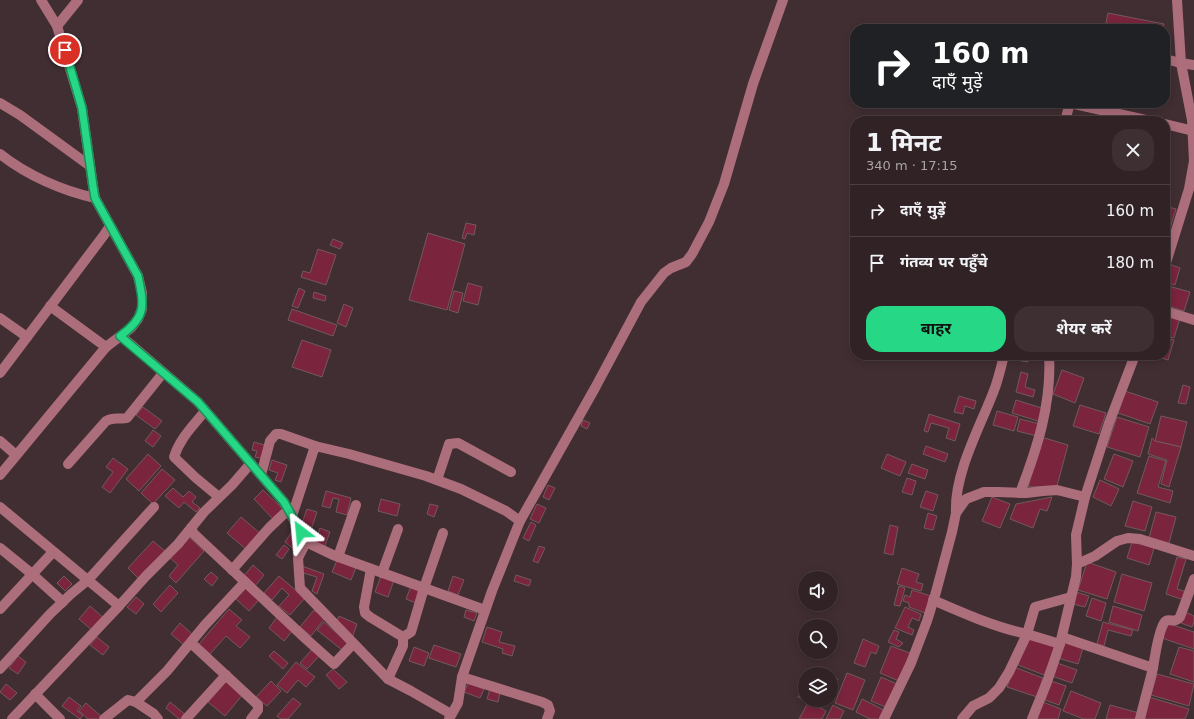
<!DOCTYPE html>
<html lang="hi">
<head>
<meta charset="utf-8">
<style>
  body { margin:0; font-family:"DejaVu Sans","Noto Sans Devanagari",sans-serif; background:#3d2f32; color:#f1f3f6; height:100vh; display:flex; flex-direction:column; font-size:15px; white-space:nowrap }
  * { box-sizing:border-box; margin:0 }
  p { font-size:13px; color:#a8a4a7 }
  .icon { flex:none; width:22px; height:22px; fill:none; stroke:currentColor; stroke-width:2; stroke-linecap:round; stroke-linejoin:round }
  .map { position:relative; flex:1; overflow:hidden }
  .side { position:absolute; left:850px; top:116px; width:320px; height:244px; display:flex; flex-direction:column; background:#312226; border-radius:16px; box-shadow:0 2px 10px #0003,0 0 0 1px #4c3f43 }
  .side>* { flex:none }
  .top-card { position:absolute; left:850px; top:24px; width:320px; height:84px; border-radius:16px; box-shadow:0 2px 10px #0003,0 0 0 1px #4c3f43; background:#202124; color:#fff; overflow:hidden }
  .tools { position:absolute; left:798px; top:571px; display:grid; gap:8px }
  .tools a { display:grid; place-items:center; width:40px; height:40px; border-radius:50%; background:#312226; box-shadow:0 2px 10px #0003,0 0 0 1px #4c3f43; font-size:20px }
  .pin { position:absolute; display:grid; place-items:center; width:34px; height:34px; color:#fff; margin:-17px; border:2px solid #fff; border-radius:50%; box-shadow:0 1px 4px #0007 }
  .me { position:absolute; width:44px; margin:-22px; rotate:331deg; stroke-linejoin:round; filter:drop-shadow(0 0 3px #0008) }
  .turn { display:flex; align-items:center; gap:14px; height:84px; padding:0 16px; font-size:18px }
  .turn .icon { width:52px; height:52px; stroke-width:2.5 }
  .turn b { display:block; font-size:28px; line-height:34px }
  .round { display:grid; place-items:center; flex:none; width:42px; height:42px; border-radius:16px; background:#3d2f32 }
  .headline { display:flex; align-items:center; justify-content:space-between; height:68px; padding:0 16px }
  h1 { font-size:24px; font-weight:700; line-height:30px }
  .primary-button { display:flex; gap:8px; margin-top:auto; padding:8px 16px }
  .primary-button a { flex:1; height:46px; border-radius:16px; background:#26d886; color:#111; font-size:16px; font-weight:700; line-height:46px; text-align:center }
  .primary-button a+a { background:#3d2f32; color:#f1f3f6 }
  ul { padding:0; list-style:none }
  li { display:flex; align-items:center; gap:12px; height:52px; padding:0 16px; border-top:1px solid #4c3f43 }
  li div { flex:1 }
  li b { display:block; font-size:15px }
  li em { font-style:normal }
  .map>svg:first-child { display:block }
</style>
</head>
<body>
<div class="map">
<svg width="1194" height="719" viewBox="0 0 1194 719">
  <rect width="100%" height="100%" fill="#412e32"/>
  <g fill="#7b243e" stroke="#705a5e">
    <polygon points="1108,13 1164,24 1163,29 1126,29 1127,27 1106,23"/>
    <polygon points="1165,206 1176,209 1168,235 1165,234 1165,218 1166,214 1165,213"/>
    <polygon points="466,223 476,225 474,235 467,233 465,239 462,238"/>
    <polygon points="428,233 465,244 447,310 409,300"/>
    <polygon points="333,239 343,243 340,249 330,245"/>
    <polygon points="318,249 336,255 326,285 301,277 303,271 310,273"/>
    <polygon points="1169,264 1180,268 1175,285 1165,282 1165,278"/>
    <polygon points="468,283 482,287 478,305 463,301"/>
    <polygon points="1165,285 1190,292 1184,311 1165,305"/>
    <polygon points="299,288 305,291 298,308 292,306"/>
    <polygon points="454,291 463,293 458,313 449,310"/>
    <polygon points="314,292 326,296 325,301 313,298"/>
    <polygon points="344,304 353,308 346,327 337,323"/>
    <polygon points="292,309 337,325 333,336 288,320"/>
    <polygon points="1165,313 1180,318 1174,338 1165,335"/>
    <polygon points="1165,338 1174,340 1168,360 1152,355 1165,355"/>
    <polygon points="302,340 331,350 322,377 292,367"/>
    <polygon points="1022,355 1029,355 1028,362 1021,361"/>
    <polygon points="1062,370 1084,378 1075,403 1053,394"/>
    <polygon points="1021,372 1028,374 1025,387 1035,390 1033,397 1016,392"/>
    <polygon points="1183,385 1190,387 1186,404 1178,403"/>
    <polygon points="1125,391 1158,402 1150,424 1118,413"/>
    <polygon points="959,396 976,401 974,409 965,406 963,414 954,412"/>
    <polygon points="1016,400 1045,409 1041,422 1012,413"/>
    <polygon points="1080,405 1106,413 1099,434 1073,426"/>
    <polygon points="143,407 162,421 155,429 136,415"/>
    <polygon points="997,411 1018,417 1014,431 993,425"/>
    <polygon points="929,414 960,424 955,441 946,438 949,428 931,423 928,432 924,431"/>
    <polygon points="1161,416 1187,422 1181,447 1155,441"/>
    <polygon points="1117,417 1149,427 1140,457 1107,447"/>
    <polygon points="1020,419 1040,424 1037,436 1017,431"/>
    <polygon points="583,420 590,423 587,429 581,426"/>
    <polygon points="153,430 161,436 153,447 145,441"/>
    <polygon points="1041,437 1068,445 1057,486 1028,487"/>
    <polygon points="1152,438 1155,441 1181,447 1169,487 1161,484 1167,460 1148,454"/>
    <polygon points="254,442 268,446 264,459 255,457 257,451 252,450"/>
    <polygon points="926,446 948,454 945,462 923,454"/>
    <polygon points="148,454 161,466 139,491 126,479"/>
    <polygon points="887,454 906,462 900,476 881,468"/>
    <polygon points="1114,454 1133,461 1123,487 1104,479"/>
    <polygon points="1149,456 1166,461 1158,487 1173,491 1170,503 1137,493"/>
    <polygon points="113,458 128,469 110,493 102,487 113,472 106,467"/>
    <polygon points="272,460 287,465 281,482 275,480 278,473 269,470"/>
    <polygon points="912,464 928,470 925,479 908,473"/>
    <polygon points="162,469 175,480 153,504 141,493"/>
    <polygon points="907,478 916,481 912,495 902,492"/>
    <polygon points="1100,480 1119,489 1111,506 1093,497"/>
    <polygon points="548,485 555,488 549,500 543,497"/>
    <polygon points="173,488 183,497 189,491 196,497 192,502 200,508 196,512 184,502 179,508 165,496"/>
    <polygon points="263,490 283,509 273,519 254,499"/>
    <polygon points="326,491 351,498 347,515 336,512 339,499 333,498 330,508 322,506"/>
    <polygon points="926,491 938,495 933,511 920,507"/>
    <polygon points="992,497 1010,504 1000,528 982,521"/>
    <polygon points="1052,497 1047,511 1040,509 1033,528 1010,519 1016,504"/>
    <polygon points="381,499 400,504 397,516 378,511"/>
    <polygon points="1133,501 1152,507 1145,531 1125,526"/>
    <polygon points="430,504 438,506 434,517 427,514"/>
    <polygon points="537,504 546,508 539,523 530,519"/>
    <polygon points="307,509 317,512 312,527 302,523"/>
    <polygon points="1156,512 1176,517 1169,543 1149,538"/>
    <polygon points="928,513 937,516 933,530 924,528"/>
    <polygon points="241,517 262,535 248,551 227,533"/>
    <polygon points="531,522 536,525 529,541 523,538"/>
    <polygon points="890,525 898,527 893,555 884,553"/>
    <polygon points="320,528 330,532 324,548 314,545"/>
    <polygon points="293,530 296,551 285,542"/>
    <polygon points="188,536 204,551 176,583 169,576 178,565 169,557"/>
    <polygon points="153,541 165,551 139,579 128,568"/>
    <polygon points="1132,542 1154,548 1149,565 1127,558"/>
    <polygon points="284,545 289,549 282,559 276,555"/>
    <polygon points="539,546 545,548 538,563 533,561"/>
    <polygon points="1177,557 1186,559 1177,589 1187,592 1184,600 1166,594"/>
    <polygon points="338,558 357,565 351,580 332,572"/>
    <polygon points="1087,562 1116,572 1107,599 1078,590"/>
    <polygon points="253,565 264,575 255,586 243,577"/>
    <polygon points="302,566 324,574 317,594 312,591 317,577 300,572"/>
    <polygon points="902,568 919,574 916,582 923,584 921,591 897,584"/>
    <polygon points="211,572 218,578 212,586 204,579"/>
    <polygon points="1122,574 1152,583 1144,611 1114,602"/>
    <polygon points="516,575 531,580 529,586 514,581"/>
    <polygon points="64,576 72,584 65,591 57,583"/>
    <polygon points="279,576 305,598 290,615 279,606 289,595 282,588 272,600 264,593"/>
    <polygon points="381,576 394,580 388,597 375,592"/>
    <polygon points="453,576 464,580 458,595 448,591"/>
    <polygon points="170,585 178,593 161,612 153,604"/>
    <polygon points="411,586 421,589 416,603 406,599"/>
    <polygon points="899,586 905,588 900,606 894,605"/>
    <polygon points="246,588 259,600 249,611 236,599"/>
    <polygon points="912,590 931,596 925,613 909,607 909,603 903,601 905,595 910,597"/>
    <polygon points="1076,592 1089,596 1085,607 1073,604"/>
    <polygon points="136,597 144,604 136,614 127,607"/>
    <polygon points="1092,598 1106,603 1101,621 1086,616"/>
    <polygon points="90,606 105,619 94,632 79,619"/>
    <polygon points="1113,606 1142,615 1138,631 1109,622"/>
    <polygon points="905,607 921,614 919,621 912,618 908,627 914,630 912,635 895,628"/>
    <polygon points="229,609 242,620 236,626 250,637 240,648 226,636 210,654 199,644"/>
    <polygon points="314,610 325,618 311,636 300,627"/>
    <polygon points="466,610 477,613 474,621 464,617"/>
    <polygon points="1185,612 1194,616 1194,622 1192,627 1181,623"/>
    <polygon points="339,616 357,624 352,638 337,621"/>
    <polygon points="277,617 293,630 284,641 269,628"/>
    <polygon points="324,622 348,643 342,650 317,630"/>
    <polygon points="1103,622 1133,630 1131,636 1108,630 1104,646 1097,644"/>
    <polygon points="180,623 193,635 184,645 171,634"/>
    <polygon points="1167,623 1194,632 1194,649 1162,638"/>
    <polygon points="487,627 502,632 499,642 515,646 512,656 502,653 503,649 482,642"/>
    <polygon points="894,630 899,632 896,639 903,643 899,647 888,642"/>
    <polygon points="97,637 109,647 103,655 90,645"/>
    <polygon points="1028,637 1056,646 1044,675 1018,665"/>
    <polygon points="863,639 879,646 876,654 871,652 865,667 854,663"/>
    <polygon points="1064,639 1084,645 1078,664 1058,658"/>
    <polygon points="434,645 461,654 456,667 429,658"/>
    <polygon points="891,646 910,653 899,681 880,673"/>
    <polygon points="314,647 321,654 307,669 300,663"/>
    <polygon points="414,647 429,653 424,666 409,661"/>
    <polygon points="1179,647 1194,651 1194,682 1170,674"/>
    <polygon points="274,651 288,663 283,669 269,656"/>
    <polygon points="18,656 26,662 18,674 9,668"/>
    <polygon points="296,662 315,677 306,687 298,680 287,693 277,685"/>
    <polygon points="1057,663 1077,670 1072,683 1052,676"/>
    <polygon points="1014,667 1043,678 1037,697 1007,687"/>
    <polygon points="333,669 347,682 339,689 326,675"/>
    <polygon points="847,673 865,680 853,710 835,703"/>
    <polygon points="1157,674 1194,684 1189,706 1151,695"/>
    <polygon points="831,676 838,679 832,693 831,693"/>
    <polygon points="881,677 897,684 888,708 871,701"/>
    <polygon points="228,679 244,693 225,716 208,702"/>
    <polygon points="271,681 281,691 267,706 256,697"/>
    <polygon points="1051,681 1066,686 1059,705 1045,700"/>
    <polygon points="468,683 484,689 480,698 464,692"/>
    <polygon points="6,684 17,693 10,700 0,692"/>
    <polygon points="805,687 805,700 798,697"/>
    <polygon points="490,689 500,692 498,702 487,699"/>
    <polygon points="1071,691 1101,703 1095,719 1084,719 1063,711"/>
    <polygon points="69,697 81,706 77,711 83,715 80,719 62,706"/>
    <polygon points="1149,697 1189,709 1185,719 1142,719"/>
    <polygon points="293,698 301,704 288,719 281,719 277,716"/>
    <polygon points="862,699 884,710 880,719 870,719 856,712"/>
    <polygon points="809,701 826,711 822,719 799,719"/>
    <polygon points="170,702 187,716 185,719 179,719 166,708"/>
    <polygon points="1043,702 1061,709 1058,719 1037,719"/>
    <polygon points="86,703 102,717 100,719 88,719 79,711"/>
    <polygon points="833,705 844,711 840,719 826,719"/>
    <polygon points="1110,705 1139,713 1137,719 1106,719"/>
  </g>
  <g fill="none" stroke-linecap="round" stroke-linejoin="round">
    <g stroke="#ad6e7b" stroke-width="10">
      <polyline points="57,26 78,0"/>
      <polyline points="1165,59 1181,63 1194,65"/>
      <polyline points="0,103 20,115 90,166"/>
      <polyline points="1070,103 1150,121"/>
      <polyline points="1065,121 1070,103"/>
      <polyline points="1165,124 1193,131"/>
      <path d="M0,154C26,175 63,191 95,198"/>
      <polyline points="1165,266 1189,189 1194,161 1192,120 1181,63 1177,0"/>
      <polyline points="50,306 106,347"/>
      <polyline points="1165,311 1194,320"/>
      <polyline points="0,318 27,337"/>
      <polyline points="121,336 198,402 284,502 306,542 333,555 485,610"/>
      <polyline points="0,373 104,235 110,226"/>
      <path d="M205,411C193,426 180,438 174,457L196,478L219,497"/>
      <polyline points="0,441 16,455"/>
      <path d="M68,464L106,421C115,416 119,420 127,418L163,373"/>
      <polyline points="0,475 106,347 131,328 138,319 142,309 142,293 138,276 95,198 93,186 82,108 75,85 57,26 41,0"/>
      <polyline points="261,475 270,441 276,434 281,434 315,446"/>
      <polyline points="437,480 449,444 458,443 511,472"/>
      <path d="M1020,493C1037,449 1052,403 1049,355"/>
      <polyline points="0,507 119,606 12,719"/>
      <path d="M956,513C954,474 979,429 993,393C998,381 1001,368 1004,355"/>
      <polyline points="292,516 315,446 349,454 426,476 461,489 506,511 520,521"/>
      <polyline points="191,528 194,534 306,639 334,664 353,644"/>
      <polyline points="306,542 298,558 300,588 388,679 411,691 451,714"/>
      <polyline points="0,548 32,574 63,602"/>
      <polyline points="338,557 356,505"/>
      <polyline points="1077,564 1095,556 1117,541 1128,538 1140,539 1194,556"/>
      <polyline points="371,569 364,607 365,613 370,617 403,637 403,646 388,679"/>
      <polyline points="232,570 269,528 288,510"/>
      <polyline points="382,573 398,529"/>
      <path d="M933,600C963,613 994,627 1027,634L1035,607L1071,597"/>
      <polyline points="119,606 146,576 178,544 204,512 232,485 251,463"/>
      <polyline points="0,609 53,552"/>
      <polyline points="403,637 411,632 424,588 443,533"/>
      <polyline points="1062,637 1153,668"/>
      <polyline points="191,643 258,705 258,710 251,719"/>
      <polyline points="0,669 50,614 71,594 88,580 154,507"/>
      <polyline points="462,677 542,702 548,705 550,711 547,719"/>
      <polyline points="35,694 60,719"/>
      <polyline points="136,702 154,714 158,719"/>
      <polyline points="104,719 128,700 136,702 167,671 205,625 245,582"/>
      <polyline points="186,719 226,675"/>
      <polyline points="449,719 458,703 462,677 492,591 520,521 595,388 641,302 664,273 671,268 686,262 692,254 709,222 724,184 753,84 783,0"/>
      <polyline points="884,719 911,663 927,621 936,592 952,532 956,513 966,499 984,492 998,492 1026,493 1043,491 1057,490 1085,497"/>
      <polyline points="962,719 973,706 989,698 999,688 1009,672 1027,634 1060,644"/>
      <polyline points="1032,719 1047,682 1060,644 1076,577 1077,564 1076,535 1085,497 1109,423 1135,355"/>
      <path d="M1140,719C1144,702 1149,685 1153,668C1155,656 1158,633 1164,623C1168,616 1174,625 1180,617L1194,579"/>
    </g>
  </g>
  <g fill="none" stroke-linecap="round" stroke-linejoin="round">
    <g stroke="#198c57" stroke-width="10">
      <path id="route" d="M65,50L82,108L93,186L95,198L138,276C144,305 147,317 120,336L198,402L284,502L301,532"/>
    </g>
    <use href="#route" stroke="#26d886" stroke-width="7"/>
  </g>
</svg>
<div class="tools">
<a><svg class="icon" aria-label="sound" viewBox="0 0 24 24"><path d="M4 9h4l5-4v14l-5-4H4zM17 9q2 3 0 6"/></svg></a>
<a><svg class="icon" aria-label="search" viewBox="0 0 24 24"><circle cx="10" cy="10" r="6"/><path d="M15 15l6 6"/></svg></a>
<a><svg class="icon" aria-label="layers" viewBox="0 0 24 24"><path d="M12 4l9 5-9 5-9-5zM3 14l9 5 9-5"/></svg></a>
</div>
<div class="pin" style="left:65px;top:50px;background:#d93025"><svg class="icon" aria-label="arrive" viewBox="0 0 24 24"><path d="M6 21V4h12l-3 4 3 4H6"/></svg></div>
<svg class="me" style="left:301px;top:532px" viewBox="-20 -20 40 40"><path d="M0-17L14 15 0 8-14 15z" fill="#26d886" stroke="#fff" stroke-width="4"/></svg>
<div class="top-card">
<div class="turn"><svg class="icon" aria-label="right" viewBox="0 0 24 24"><path d="M7 20v-9h11M14 6l5 5-5 5"/></svg><div><b>160 m</b>दाएँ मुड़ें</div></div>
</div>
<section class="side">
<div class="headline"><div><h1>1 मिनट</h1><p>340 m · 17:15</p></div><a class="round"><svg class="icon" aria-label="close" viewBox="0 0 24 24"><path d="M6 6l12 12M18 6L6 18"/></svg></a></div>
<ul>
<li><svg class="icon" aria-label="right" viewBox="0 0 24 24"><path d="M7 20v-9h11M14 6l5 5-5 5"/></svg><div><b>दाएँ मुड़ें</b></div><em>160 m</em></li>
<li><svg class="icon" aria-label="arrive" viewBox="0 0 24 24"><path d="M6 21V4h12l-3 4 3 4H6"/></svg><div><b>गंतव्य पर पहुँचे</b></div><em>180 m</em></li>
</ul>
<div class="primary-button"><a>बाहर</a><a>शेयर करें</a></div>
</section>
</div>
</body>
</html>
